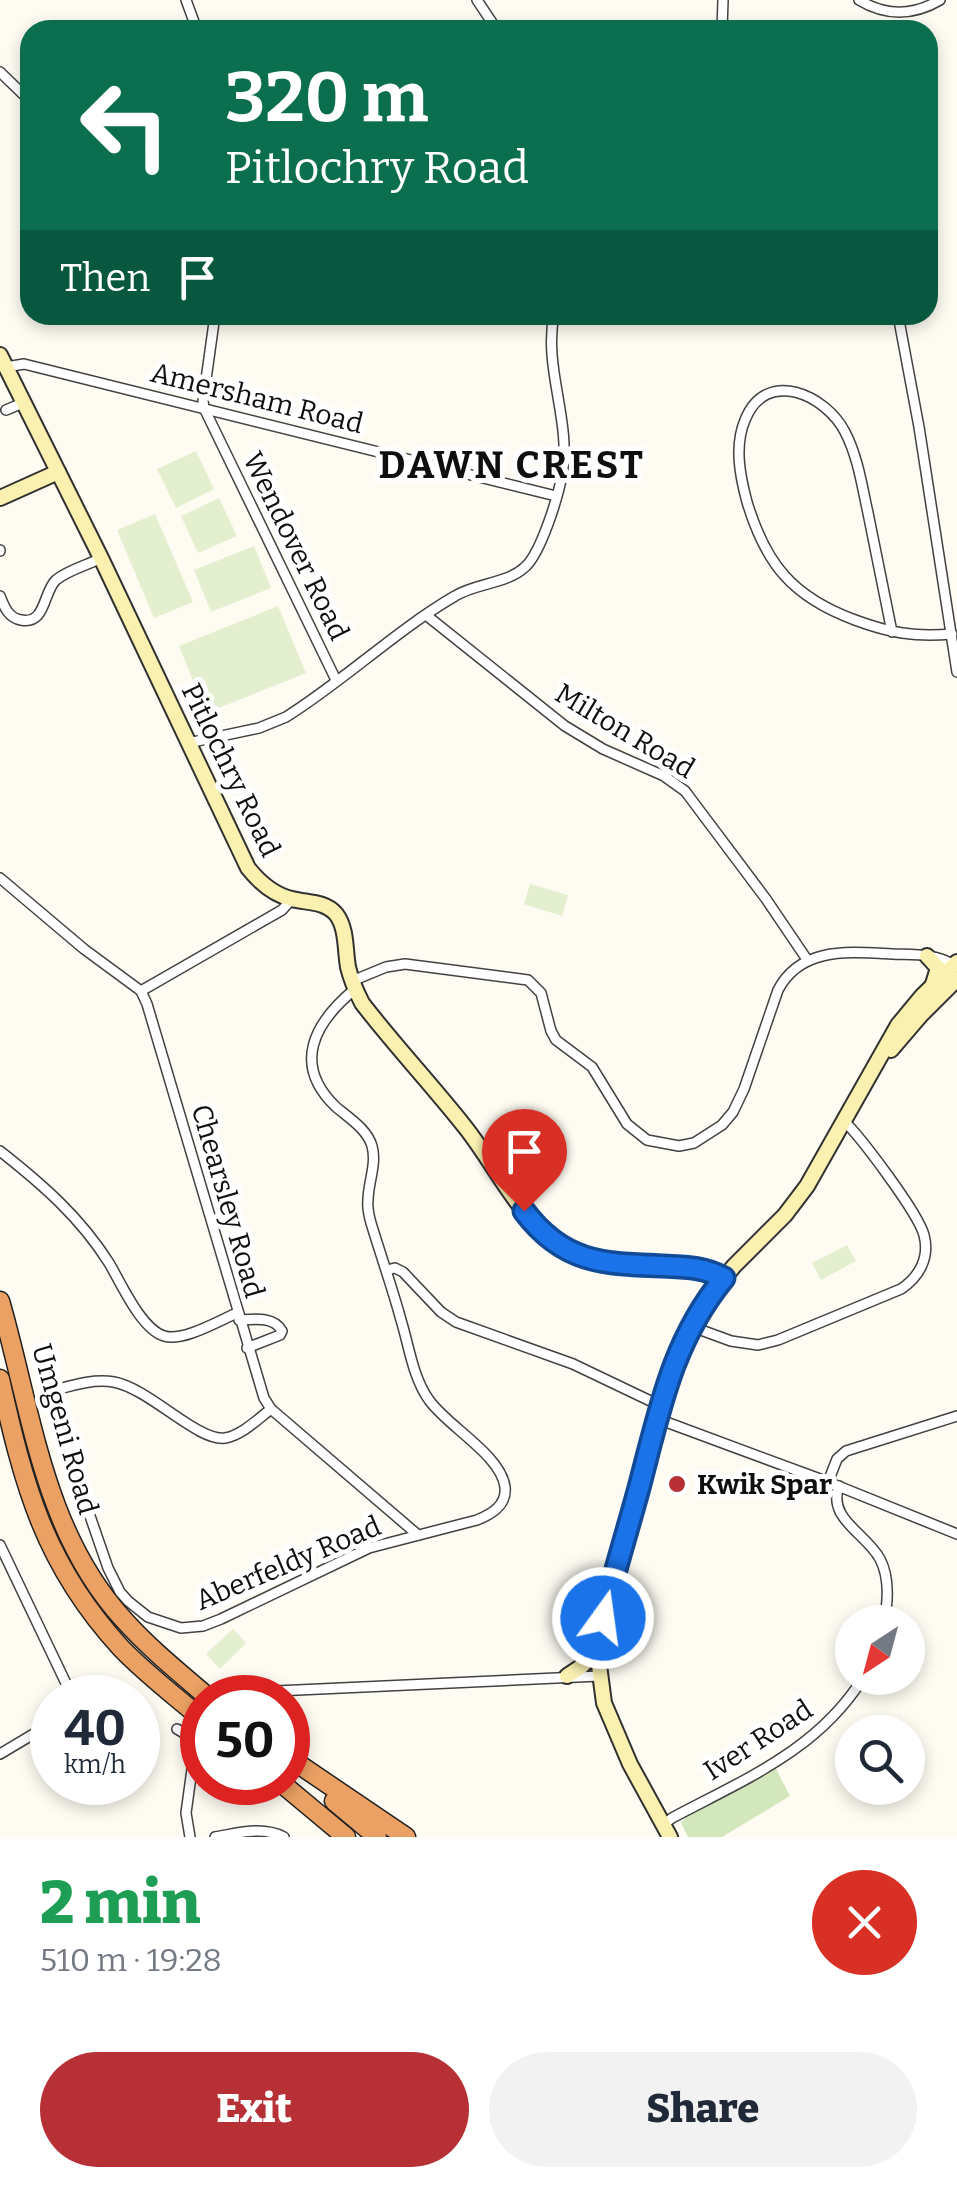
<!DOCTYPE html>
<html lang="en">
<head>
<meta charset="utf-8">
<style>
  body { margin:0; font-family:Bitter,serif; background:#f2f2f3; color:#1f2937; height:100vh; display:flex; flex-direction:column; font-size:38px; white-space:nowrap }
  * { box-sizing:border-box; margin:0 }
  p { font-size:32px; color:#747a83 }
  .icon { flex:none; width:55px; height:55px; fill:none; stroke:currentColor; stroke-width:2; stroke-linecap:round; stroke-linejoin:round }
  .map { position:relative; height:1837px; overflow:hidden }
  .details { display:flex; flex-direction:column; background:#fff; flex:1 }
  .details>* { flex:none }
  .guide { position:absolute; left:20px; top:20px; width:918px; height:305px; border-radius:30px; box-shadow:0 5px 15px #0003; background:#0b6e4f; color:#fff; overflow:hidden }
  .needle { width:65px; rotate:216deg }
  .controls { position:absolute; left:835px; top:1605px; display:grid; gap:20px }
  .controls a { display:grid; place-items:center; width:90px; height:90px; border-radius:50%; background:#fff; box-shadow:0 5px 15px #0003; font-size:50px }
  .speed { position:absolute; left:30px; top:1675px; display:flex; gap:20px; font-size:50px; font-weight:700; text-align:center }
  .speed>* { display:grid; place-content:center; width:130px; height:130px; border-radius:50%; background:#fff; box-shadow:0 5px 15px #0003; line-height:1 }
  .speed small { font-size:25px; font-weight:400 }
  .speed .limit { border:15px solid #d22; background:#fff; color:#111 }
  .pin { position:absolute; display:grid; place-items:center; width:85px; height:85px; color:#fff; margin:-102px -42px; border-radius:50% 50% 50% 0; rotate:-45deg; box-shadow:0 0 10px #0007 }
  .pin .icon { rotate:45deg }
  .me { position:absolute; width:110px; margin:-55px; rotate:14deg; stroke-linejoin:round; filter:drop-shadow(0 0 8px #0008) }
  .turn { display:flex; align-items:center; gap:35px; height:210px; padding:0 40px; font-size:45px }
  .turn .icon { width:130px; height:130px; stroke-width:2.5 }
  .turn b { display:block; font-size:70px; line-height:85px }
  .then { display:flex; align-items:center; height:95px; padding:0 40px; background:#0003; gap:20px; font-size:38px }
  .round { display:grid; place-items:center; flex:none; width:105px; height:105px; border-radius:52px; background:#f2f2f3 }
  .overview { display:flex; align-items:center; justify-content:space-between; height:170px; padding:0 40px }
  h1 { font-size:60px; font-weight:800; line-height:75px; color:#1e9e55 }
  .button { display:flex; gap:20px; margin-top:auto; padding:20px 40px }
  .button a { flex:1; height:115px; border-radius:60px; background:#b63036; color:#fff; font-size:40px; font-weight:800; line-height:115px; text-align:center }
  .button a+a { background:#f2f2f3; color:#1f2937 }
  .map>svg:first-child { display:block }
</style>
</head>
<body>
<div class="map">
<svg width="957" height="1837" viewBox="0 0 957 1837">
  <rect width="100%" height="100%" fill="#fefcf2"/>
  <polygon fill="#d3e7bd" points="773,1763 790,1796 722,1837 688,1837 681,1823 697,1805"/>
  <g fill="#e3efce">
    <polygon points="196,451 214,489 176,508 157,469"/>
    <polygon points="219,498 237,536 198,553 181,516"/>
    <polygon points="155,514 193,602 154,618 117,530"/>
    <polygon points="254,546 271,588 211,612 194,570"/>
    <polygon points="278,606 306,673 206,713 179,646"/>
    <polygon points="530,884 568,895 562,916 524,904"/>
    <polygon points="847,1245 856,1261 821,1280 812,1263"/>
    <polygon points="233,1629 246,1643 220,1669 206,1654"/>
  </g>
  <g fill="none" stroke-linecap="round" stroke-linejoin="round">
    <g stroke="#424242" stroke-width="12">
      <g id="street">
        <polyline points="186,0 197,30"/>
        <polyline points="477,0 497,30"/>
        <path d="M859,0C885,16 913,16 940,0"/>
        <polyline points="722,30 723,0"/>
        <polyline points="0,72 30,101"/>
        <polyline points="215,315 203,401 204,408 336,680"/>
        <polyline points="898,315 919,427 957,672"/>
        <polyline points="6,367 24,364 556,496"/>
        <polyline points="6,410 25,402"/>
        <polyline points="0,550 0,551"/>
        <path d="M0,596C4,606 8,618 21,620C46,625 43,592 56,580C68,570 88,565 101,558"/>
        <polyline points="426,615 565,726 603,749 664,776 685,791 766,899 808,961"/>
        <path d="M892,632C884,593 876,553 868,513C862,486 858,457 845,432C826,395 766,367 745,420C734,446 740,476 747,502C766,565 793,597 855,620C890,633 914,637 952,634"/>
        <path d="M188,743L259,728L286,717C345,680 395,631 455,596C476,583 507,584 525,567C541,553 558,497 562,475C572,422 543,368 554,315"/>
        <polyline points="0,878 84,949 141,991 147,1004 264,1398 271,1409 418,1535"/>
        <path d="M352,981L386,967L405,964L528,980L541,993L551,1031L556,1040L592,1067L627,1124L647,1140L679,1146L694,1143L722,1125L733,1112L744,1089L778,990C801,946 850,952 892,954C913,955 935,953 954,965"/>
        <polyline points="141,991 282,910 292,899"/>
        <path d="M0,1151C42,1184 80,1217 109,1263C121,1283 141,1329 164,1336C183,1342 218,1321 237,1313"/>
        <polyline points="387,1270 395,1268 403,1272 441,1312 456,1322 573,1364 661,1406"/>
        <path d="M239,1320C254,1319 274,1316 282,1331L280,1335L247,1348"/>
        <path d="M690,1326L731,1341L758,1345L778,1340L901,1289C919,1277 930,1258 924,1235C918,1213 861,1137 843,1120"/>
        <path d="M59,1389C77,1384 95,1379 114,1382C150,1389 198,1442 225,1438C242,1435 258,1419 271,1409"/>
        <polyline points="658,1419 828,1482 957,1534"/>
        <path d="M72,1464L108,1568L120,1592L128,1601L148,1617L181,1628L203,1626L221,1619L369,1548L477,1520C492,1514 507,1505 505,1487C501,1455 447,1426 429,1400C413,1378 409,1346 401,1320C392,1287 381,1256 371,1223C369,1216 367,1208 368,1200C368,1183 377,1164 372,1146C367,1129 349,1118 336,1107C291,1064 315,1022 355,989"/>
        <polyline points="828,1482 837,1459 846,1451 957,1416"/>
        <path d="M839,1486C827,1519 866,1533 880,1559C890,1578 888,1602 884,1622"/>
        <polyline points="0,1545 73,1698"/>
        <polyline points="276,1691 599,1676"/>
        <polyline points="177,1729 187,1735 192,1748 193,1762 186,1813 190,1837"/>
        <polyline points="0,1754 52,1723"/>
        <path d="M663,1825L672,1818C745,1779 818,1750 863,1678"/>
        <path d="M215,1837C239,1833 262,1826 284,1837"/>
      </g>
    </g>
    <g stroke="#313131" stroke-width="18">
      <g id="secondary">
        <path d="M0,355L101,558L248,868C260,883 274,895 292,899C307,903 325,901 336,914C347,928 345,950 348,967C351,980 356,991 362,1003C395,1046 432,1085 465,1127C501,1172 525,1234 581,1257C626,1275 680,1254 724,1277"/>
        <polyline points="0,498 58,472"/>
        <polyline points="927,956 938,968 933,984"/>
        <polyline points="891,1050 921,1015 957,979"/>
        <polyline points="567,1676 582,1666 597,1650"/>
        <polyline points="670,1837 630,1764 604,1703 597,1650 612,1584 678,1351 705,1301 734,1266 785,1215 807,1186 898,1025 922,996 957,962"/>
      </g>
    </g>
    <g stroke="#202020" stroke-width="21">
      <g id="highway">
        <path d="M0,1301C32,1412 43,1532 124,1620C150,1649 180,1673 209,1698"/>
        <path d="M0,1379C24,1486 44,1564 121,1648C146,1674 175,1696 202,1719"/>
        <polyline points="288,1757 406,1837"/>
        <polyline points="280,1782 346,1837"/>
        <polyline points="334,1801 377,1837"/>
      </g>
    </g>
    <use href="#street" stroke="#fff" stroke-width="9"/>
    <use href="#secondary" stroke="#faf1b1" stroke-width="14"/>
    <use href="#highway" stroke="#eaa163" stroke-width="18"/>
  </g>
  <g fill="none" stroke-linecap="round" stroke-linejoin="round">
    <g stroke="#114b97" stroke-width="25">
      <path id="route" d="M524,1211C563,1263 603,1264 663,1266C685,1267 704,1267 724,1278C673,1340 660,1408 640,1484C628,1529 614,1573 603,1618"/>
    </g>
    <use href="#route" stroke="#1a73e8" stroke-width="18"/>
  </g>
  <circle fill="#b63036" stroke="#fff" stroke-width="4" cx="677" cy="1484" r="10"/>
  <g text-anchor="middle" dominant-baseline="central" stroke-width="10" stroke-linejoin="round" paint-order="stroke">
    <g font-size="28" fill="#0f0f0f" stroke="#fff">
      <text transform="translate(257 398) rotate(14)">Amersham Road</text>
      <text transform="translate(296 546) rotate(64)">Wendover Road</text>
      <text transform="translate(625 731) rotate(31)">Milton Road</text>
      <text transform="translate(231 770) rotate(64)">Pitlochry Road</text>
      <text transform="translate(228 1201) rotate(74)">Chearsley Road</text>
      <text transform="translate(65 1429) rotate(74)">Umgeni Road</text>
      <text transform="translate(288 1563) rotate(-23)">Aberfeldy Road</text>
      <text transform="translate(758 1740) rotate(-33)">Iver Road</text>
    </g>
    <g font-size="28" font-weight="bold" fill="#0f0f0f" stroke="#fff" text-anchor="start">
      <text x="697" y="1484">Kwik Spar</text>
    </g>
    <g font-size="38" font-weight="bold" letter-spacing="2.5" fill="#0f0f0f" stroke="#fff">
      <text x="512" y="465">DAWN CREST</text>
    </g>
  </g>
</svg>
<div class="controls">
<a><svg class="needle" viewBox="-14 -14 28 28"><path d="M0-13l5 13h-10z" fill="#e53935"/><path d="M0 13l5-13h-10z" fill="#747a83"/></svg></a>
<a><svg class="icon" aria-label="search" viewBox="0 0 24 24"><circle cx="10" cy="10" r="6"/><path d="M15 15l6 6"/></svg></a>
</div>
<div class="speed"><div>40<small>km/h</small></div><div class="limit">50</div></div>
<div class="pin" style="left:524px;top:1211px;background:#d93025"><svg class="icon" aria-label="arrive" viewBox="0 0 24 24"><path d="M6 21V4h12l-3 4 3 4H6"/></svg></div>
<svg class="me" style="left:603px;top:1618px" viewBox="-20 -20 40 40"><circle r="17" fill="#1a73e8" stroke="#fff" stroke-width="3"/><path d="M0-11L8 9 0 5-8 9z" fill="#fff"/></svg>
<div class="guide">
<div class="turn"><svg class="icon" aria-label="left" viewBox="0 0 24 24"><path d="M17 20v-9H6M10 6l-5 5 5 5"/></svg><div><b>320 m</b>Pitlochry Road</div></div>
<div class="then">Then<svg class="icon" aria-label="arrive" viewBox="0 0 24 24"><path d="M6 21V4h12l-3 4 3 4H6"/></svg></div>
</div>
</div>
<section class="details">
<div class="overview"><div><h1>2 min</h1><p>510 m · 19:28</p></div><a class="round" style="background:#d93025;color:#fff"><svg class="icon" aria-label="close" viewBox="0 0 24 24"><path d="M6 6l12 12M18 6L6 18"/></svg></a></div>
<div class="button"><a>Exit</a><a>Share</a></div>
</section>
</body>
</html>
